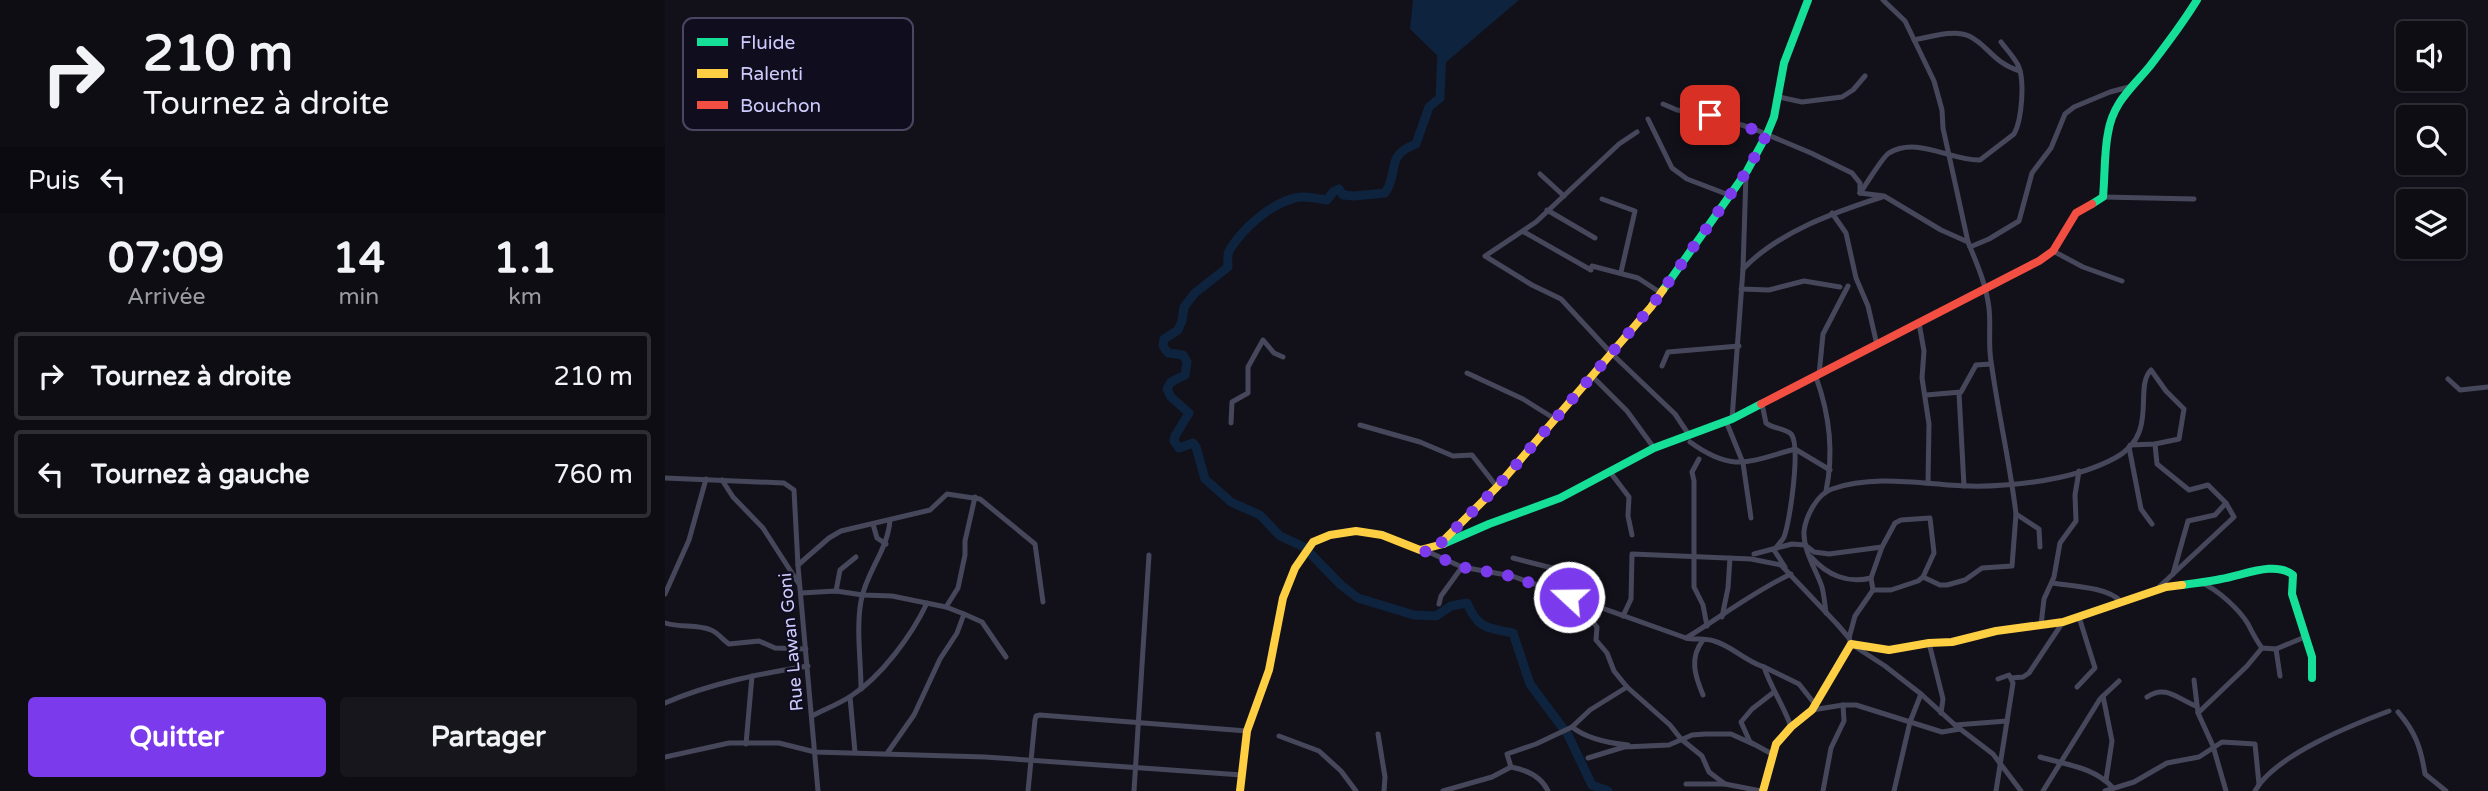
<!DOCTYPE html>
<html lang="fr">
<head>
<meta charset="utf-8">
<style>
  body { margin:0; font-family:"Varela Round",sans-serif; background:#17161d; color:#f1f3f6; height:100vh; display:flex; flex-direction:column; font-size:26px; white-space:nowrap }
  * { box-sizing:border-box; margin:0 }
  p { font-size:23px; color:#9b9ca0 }
  .icon { flex:none; width:38px; height:38px; fill:none; stroke:currentColor; stroke-width:2; stroke-linecap:round; stroke-linejoin:round }
  .map { position:relative; flex:1; overflow:hidden }
  .drawer { display:flex; flex-direction:column; background:#0e0d14; width:665px }
  .drawer>* { flex:none }
  .hud { background:#0e0d14; color:#f1f3f6; overflow:hidden }
  .controls { position:absolute; left:1731px; top:21px; display:grid; gap:14px }
  .controls a { display:grid; place-items:center; width:70px; height:70px; border-radius:7px; background:#0e0d14; box-shadow:0 2px 5px #0004,0 0 0 2px #2e2d34; font-size:35px }
  .pin { position:absolute; display:grid; place-items:center; width:60px; height:60px; color:#fff; margin:-30px; border-radius:14px; box-shadow:0 4px 10px #0006 }
  .me { position:absolute; width:77px; margin:-38px; rotate:291deg; stroke-linejoin:round; filter:drop-shadow(0 0 5px #0008) }
  .turn { display:flex; align-items:center; gap:24px; height:147px; padding:0 28px; font-size:32px }
  .turn .icon { width:91px; height:91px; stroke-width:2.5 }
  .turn b { display:block; font-size:49px; line-height:60px }
  .then { display:flex; align-items:center; height:66px; padding:0 28px; background:#0003; gap:14px; font-size:26px }
  .eta { display:flex; justify-content:space-evenly; align-items:center; height:119px; text-align:center }
  .eta b { font-size:42px; font-weight:700; line-height:49px }
  .cta { display:flex; gap:14px; margin-top:auto; padding:14px 28px }
  .cta a { flex:1; height:80px; border-radius:7px; background:#7c3aed; color:#fff; font-size:28px; font-weight:700; line-height:80px; text-align:center }
  .cta a+a { background:#17161d; color:#f1f3f6 }
  ul { padding:0; list-style:none }
  li { display:flex; align-items:center; gap:21px; height:88px; margin:0 14px 10px; padding:0 14px; border:4px solid #2e2d34; border-radius:7px }
  li div { flex:1 }
  li b { display:block; font-size:26px }
  li em { font-style:normal }
  main { display:flex; flex:1; min-height:0 }
  .map>svg:first-child { display:block }
</style>
</head>
<body>
<main>
<section class="drawer">
<div class="hud">
<div class="turn"><svg class="icon" aria-label="right" viewBox="0 0 24 24"><path d="M7 20v-9h11M14 6l5 5-5 5"/></svg><div><b>210 m</b>Tournez à droite</div></div>
<div class="then">Puis<svg class="icon" aria-label="left" viewBox="0 0 24 24"><path d="M17 20v-9H6M10 6l-5 5 5 5"/></svg></div>
</div>
<div class="eta">
<div><b>07:09</b><p>Arrivée</p></div>
<div><b>14</b><p>min</p></div>
<div><b>1.1</b><p>km</p></div>
</div>
<ul>
<li><svg class="icon" aria-label="right" viewBox="0 0 24 24"><path d="M7 20v-9h11M14 6l5 5-5 5"/></svg><div><b>Tournez à droite</b></div><em>210 m</em></li>
<li><svg class="icon" aria-label="left" viewBox="0 0 24 24"><path d="M17 20v-9H6M10 6l-5 5 5 5"/></svg><div><b>Tournez à gauche</b></div><em>760 m</em></li>
</ul>
<div class="cta"><a>Quitter</a><a>Partager</a></div>
</section>
<div class="map">
<svg width="1823" height="791" viewBox="0 0 1823 791">
  <rect width="100%" height="100%" fill="#12111a"/>
  <polygon fill="#0e233d" points="748,0 854,0 780,63 745,29"/>
  <g fill="none" stroke-linecap="round" stroke-linejoin="round">
    <path stroke="#0e233d" stroke-width="9" d="M777,50L775,98L764,107L751,144C719,156 735,172 720,193L689,196L678,195L674,189L668,192L662,200C652,199 640,195 630,198C605,204 577,229 564,251C562,255 563,262 563,267L530,293L519,307L517,321L513,330L499,339L498,346L503,353L518,355L522,362L520,375L506,382L502,389L506,397L524,413L510,436L509,441L514,448L528,443L531,447L540,479L566,502L595,515L615,536L639,547L676,585L693,598L749,615L771,616L786,606L802,603C813,629 823,628 848,633L865,684L903,735L927,785L943,791"/>
    <g stroke="#46475b" stroke-width="5">
      <polyline points="1218,0 1240,21 1269,81 1277,110 1278,128 1303,242"/>
      <path d="M1249,40C1265,37 1289,29 1304,36C1323,45 1328,63 1355,71"/>
      <polyline points="1114,97 1137,102 1177,97 1188,90 1200,76"/>
      <polyline points="998,104 1012,110 1046,115 1089,129 1146,153 1187,173 1195,183 1195,193"/>
      <polyline points="983,119 1007,168 1022,179 1064,195"/>
      <polyline points="972,132 954,144 871,222 820,256 867,285 896,299 946,353 1010,414 1024,435"/>
      <polyline points="875,174 899,196"/>
      <path d="M1195,193L1219,196L1276,230L1303,242C1312,264 1321,284 1324,308C1326,325 1323,344 1326,361C1333,413 1345,463 1351,514L1374,529L1375,547"/>
      <path d="M1195,193C1201,185 1218,156 1224,153C1252,136 1286,161 1315,160L1349,134C1357,120 1360,80 1353,65C1348,56 1342,50 1336,42"/>
      <polyline points="1438,197 1529,199"/>
      <polyline points="937,199 970,211 956,272"/>
      <polyline points="882,210 930,238"/>
      <polyline points="1167,213 1181,233 1191,278 1203,306 1212,345"/>
      <polyline points="859,232 926,270"/>
      <polyline points="1305,247 1324,239 1354,221 1367,173 1386,148 1400,114 1409,107 1445,92 1464,87"/>
      <polyline points="1388,251 1418,267 1457,281"/>
      <polyline points="927,266 973,278 996,293"/>
      <path d="M1078,269C1113,232 1170,212 1217,197"/>
      <polyline points="1076,289 1104,290 1139,281 1175,287"/>
      <polyline points="1254,323 1259,351 1257,378 1264,424 1263,483"/>
      <polyline points="997,366 1003,352 1074,346"/>
      <polyline points="802,373 858,399 890,419"/>
      <polyline points="1154,375 1158,334 1183,286"/>
      <polyline points="928,377 962,411 989,448"/>
      <path d="M1151,377C1164,413 1169,453 1161,491"/>
      <polyline points="1783,379 1795,390 1823,387"/>
      <polyline points="1294,393 1299,486"/>
      <polyline points="1261,395 1296,392 1311,365 1326,364"/>
      <path d="M1097,404L1101,423C1108,429 1120,428 1126,434C1136,445 1125,522 1119,537C1117,541 1112,546 1109,550L1120,567"/>
      <polyline points="1067,419 1078,269 1081,174"/>
      <polyline points="1061,421 1078,463 1086,518"/>
      <polyline points="566,423 567,402 583,393 583,367 598,340 609,353 618,357"/>
      <polyline points="695,425 755,442 788,456 807,455 832,487"/>
      <path d="M1025,442C1068,473 1083,462 1130,449L1165,470"/>
      <polyline points="1490,444 1492,464 1524,490 1543,485 1561,503 1569,517 1494,587"/>
      <polyline points="1464,447 1476,509 1487,524"/>
      <polyline points="1034,459 1027,472 1029,481 1029,587 1038,605 1042,626"/>
      <polyline points="945,472 964,497 963,516 967,535"/>
      <polyline points="0,478 119,483 129,490 133,566 153,791"/>
      <polyline points="57,480 68,497 98,528 134,584"/>
      <polyline points="208,524 212,538 221,544"/>
      <path d="M759,550L797,567L847,576L1021,638C1030,640 1040,638 1049,641C1067,646 1080,661 1099,667C1106,688 1119,706 1126,727"/>
      <polyline points="1089,554 1127,544 1140,545 1149,552 1164,554 1217,547 1230,523 1236,520 1265,518 1269,553 1258,577 1253,581 1226,590 1208,590"/>
      <path d="M1146,557C1162,575 1183,584 1206,578"/>
      <polyline points="848,558 903,572 904,597"/>
      <polyline points="133,565 164,538 176,531 265,510 282,494 315,499 370,544 378,602"/>
      <polyline points="1508,574 1523,521 1550,515 1561,503"/>
      <polyline points="1258,577 1275,585 1282,585 1300,580 1317,568 1347,566 1351,514"/>
      <path d="M1387,583C1406,586 1443,587 1455,601"/>
      <path d="M1537,583C1553,590 1574,609 1583,624C1587,632 1591,640 1597,648L1611,649L1640,637"/>
      <polyline points="171,591 175,570 191,557"/>
      <polyline points="136,593 171,591 198,595 227,596 281,607 293,588 300,555 300,541 310,497"/>
      <polyline points="0,594 24,540 41,479"/>
      <polyline points="910,600 932,627 931,640 942,653 949,671 962,687 1005,725 1016,739 1037,756 1044,772 1060,784"/>
      <polyline points="774,604 776,596 797,567"/>
      <polyline points="281,607 299,614"/>
      <path d="M1161,613C1160,604 1159,595 1157,587C1151,569 1138,551 1139,531C1141,516 1152,494 1167,489C1203,476 1246,482 1283,485C1333,489 1406,482 1450,458C1495,434 1468,388 1486,370L1501,391L1519,409L1514,439L1490,444L1465,445"/>
      <polyline points="958,616 966,599 967,554 1086,559 1116,565 1172,624 1184,638 1186,644 1220,666 1256,694 1290,725 1328,754 1356,791"/>
      <polyline points="1057,617 1063,588 1065,558"/>
      <path d="M0,623C15,628 32,624 46,630C54,633 57,640 64,644L94,641L110,648L141,649"/>
      <polyline points="1376,625 1379,599 1389,577 1395,543 1411,521 1410,495 1414,471"/>
      <path d="M1021,638C1056,617 1089,591 1126,574"/>
      <polyline points="1184,638 1190,616 1208,590 1206,578 1217,547"/>
      <path d="M1038,640C1024,658 1030,676 1038,695"/>
      <polyline points="1264,643 1278,699 1276,713"/>
      <polyline points="1611,649 1615,676"/>
      <polyline points="1099,667 1134,684 1149,703"/>
      <polyline points="1346,678 1358,677 1364,673 1398,622"/>
      <polyline points="1529,680 1533,713 1548,746 1561,791"/>
      <polyline points="1412,687 1430,668 1414,617"/>
      <path d="M196,689C196,661 191,629 196,601C201,572 223,550 225,520"/>
      <polyline points="1438,696 1447,741 1441,780"/>
      <polyline points="185,697 190,752"/>
      <path d="M1482,697C1500,684 1513,699 1531,706"/>
      <path d="M0,703C46,683 94,674 143,666"/>
      <polyline points="1147,710 1178,705 1191,705 1277,732 1295,729"/>
      <path d="M1733,712C1750,731 1756,748 1760,774L1781,791"/>
      <polyline points="1533,713 1582,666 1597,648"/>
      <path d="M147,716C160,709 174,704 186,696C216,677 247,635 262,603"/>
      <polyline points="1290,725 1342,721"/>
      <path d="M907,727C922,739 943,743 963,745"/>
      <polyline points="713,734 720,777 719,791"/>
      <polyline points="614,736 654,751 676,771 691,791"/>
      <polyline points="81,744 87,676"/>
      <polyline points="223,752 249,715 275,659 292,633 299,614 317,622 341,657"/>
      <polyline points="1107,754 1085,742 1076,722 1087,709 1109,692"/>
      <polyline points="0,757 64,743 114,743 150,752 320,757 577,775"/>
      <path d="M1375,757C1402,765 1429,767 1448,788"/>
      <polyline points="923,758 959,747 1004,745 1027,735 1040,734 1066,734 1088,744"/>
      <path d="M846,767C862,770 876,776 883,791"/>
      <polyline points="1021,784 1060,784 1096,791"/>
      <polyline points="363,791 370,720 371,716 375,715 582,731"/>
      <polyline points="469,791 484,555"/>
      <polyline points="778,791 827,777 846,767 842,754 871,744 907,727 925,710 962,687"/>
      <polyline points="1158,791 1166,748 1179,721 1178,705"/>
      <polyline points="1229,791 1245,722 1256,694"/>
      <polyline points="1331,791 1348,683 1344,675 1333,679"/>
      <polyline points="1378,791 1435,699 1454,681"/>
      <polyline points="1440,791 1469,782 1502,763 1534,757 1557,742 1590,744 1594,784"/>
      <path d="M1590,791C1610,755 1687,725 1724,711"/>
    </g>
    <g stroke="#16e098" stroke-width="8">
      <path d="M1427,204L1438,197C1440,176 1439,153 1443,133C1448,102 1467,88 1485,66C1502,44 1518,23 1532,0"/>
      <polyline points="998,290 1082,171 1102,134 1109,117 1119,63 1143,0"/>
      <polyline points="778,544 824,524 895,498 989,448 1067,419 1096,404"/>
      <path d="M1517,585C1530,583 1543,582 1556,579C1577,576 1610,560 1628,575L1627,594L1647,657V678"/>
    </g>
    <g stroke="#ffcf43" stroke-width="8">
      <polyline points="775,544 832,487 986,307 998,290"/>
      <polyline points="575,791 582,731 604,670 618,598 630,568 648,542 665,535 691,531 717,535 755,550 778,544"/>
      <polyline points="1098,791 1111,744 1126,727 1147,710 1186,644 1224,650 1264,643 1287,642 1331,631 1398,622 1501,587 1517,585"/>
    </g>
    <polyline stroke="#f24e42" stroke-width="8" points="1096,404 1374,261 1388,251 1411,213 1427,204"/>
  </g>
  <g fill="none" stroke-linecap="round" stroke-linejoin="round">
    <polyline stroke="#7c3aed" stroke-width="12" stroke-dasharray="0 21.6" points="904,597 846,576 797,567 759,551 773,546 832,487 986,307 1082,171 1102,134 1045,115"/>
  </g>
  <g text-anchor="middle" dominant-baseline="central" stroke-width="5" stroke-linejoin="round" paint-order="stroke">
    <g font-size="18" fill="#ceccfd" stroke="#0f0d1e">
      <text transform="translate(126 642) rotate(-95)">Rue Lawan Goni</text>
    </g>
  </g>
  <rect x="18" y="18" width="230" height="112" rx="10" fill="#0f0d1e" stroke="#484661" stroke-width="2"/>
  <rect x="32" y="38" width="31" height="8" fill="#16e098"/>
  <rect x="32" y="69" width="31" height="9" fill="#ffcf43"/>
  <rect x="32" y="101" width="31" height="8" fill="#f24e42"/>
  <g font-size="19" fill="#ceccfd">
    <text x="75" y="49">Fluide</text>
    <text x="75" y="80">Ralenti</text>
    <text x="75" y="112">Bouchon</text>
  </g>
</svg>
<div class="controls">
<a><svg class="icon" aria-label="sound" viewBox="0 0 24 24"><path d="M4 9h4l5-4v14l-5-4H4zM17 9q2 3 0 6"/></svg></a>
<a><svg class="icon" aria-label="search" viewBox="0 0 24 24"><circle cx="10" cy="10" r="6"/><path d="M15 15l6 6"/></svg></a>
<a><svg class="icon" aria-label="layers" viewBox="0 0 24 24"><path d="M12 4l9 5-9 5-9-5zM3 14l9 5 9-5"/></svg></a>
</div>
<div class="pin" style="left:1045px;top:115px;background:#d93025"><svg class="icon" aria-label="arrive" viewBox="0 0 24 24"><path d="M6 21V4h12l-3 4 3 4H6"/></svg></div>
<svg class="me" style="left:904px;top:597px" viewBox="-20 -20 40 40"><circle r="17" fill="#7c3aed" stroke="#fff" stroke-width="3"/><path d="M0-11L8 9 0 5-8 9z" fill="#fff"/></svg>
</div>
</main>
</body>
</html>
